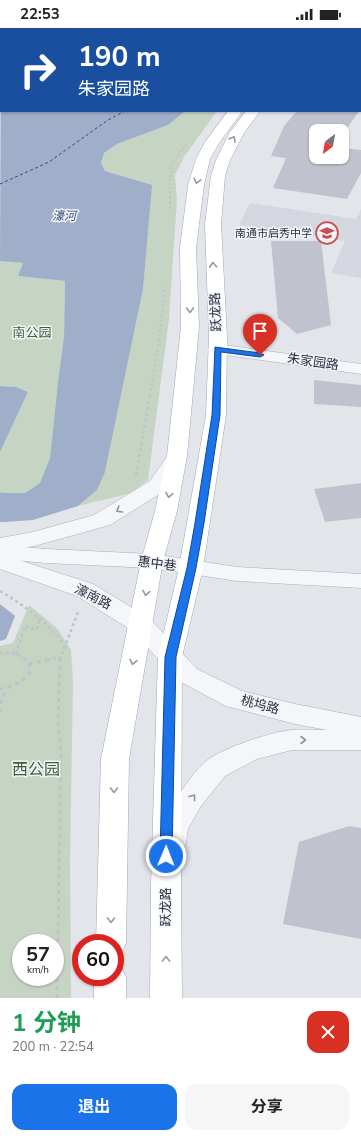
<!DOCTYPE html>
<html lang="zh">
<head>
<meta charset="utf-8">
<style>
  body { margin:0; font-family:"Nunito Sans","Noto Sans SC",sans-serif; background:#f6f6f6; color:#222; height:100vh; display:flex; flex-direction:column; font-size:15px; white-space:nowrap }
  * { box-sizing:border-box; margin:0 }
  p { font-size:13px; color:#767676 }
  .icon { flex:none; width:22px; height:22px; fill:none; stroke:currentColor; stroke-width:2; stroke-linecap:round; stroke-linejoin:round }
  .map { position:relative; height:970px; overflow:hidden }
  .drawer { display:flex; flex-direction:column; background:#fff; flex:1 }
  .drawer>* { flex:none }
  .banner { position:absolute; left:0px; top:0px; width:361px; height:84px; box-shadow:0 1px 3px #0004; background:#1a4fa0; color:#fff; overflow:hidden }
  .needle { width:26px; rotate:211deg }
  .controls { position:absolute; left:309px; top:96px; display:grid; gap:8px }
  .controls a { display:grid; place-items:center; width:40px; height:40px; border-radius:8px; background:#fff; box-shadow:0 1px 3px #0004; font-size:20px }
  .speed { position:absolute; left:12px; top:906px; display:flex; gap:8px; font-size:20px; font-weight:700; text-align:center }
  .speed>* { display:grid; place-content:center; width:52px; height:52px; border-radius:50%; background:#fff; box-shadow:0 1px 3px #0004; line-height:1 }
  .speed small { font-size:10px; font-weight:400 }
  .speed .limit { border:6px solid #d22; background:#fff; color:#111 }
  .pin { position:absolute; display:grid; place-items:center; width:34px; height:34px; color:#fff; margin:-41px -17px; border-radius:50% 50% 50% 0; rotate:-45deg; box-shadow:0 0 4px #0007 }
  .pin .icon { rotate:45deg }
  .me { position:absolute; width:44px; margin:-22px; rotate:1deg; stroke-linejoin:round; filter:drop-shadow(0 0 3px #0008) }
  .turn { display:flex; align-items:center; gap:14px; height:84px; padding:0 12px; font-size:18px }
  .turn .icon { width:52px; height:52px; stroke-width:2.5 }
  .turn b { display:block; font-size:28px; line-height:34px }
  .round { display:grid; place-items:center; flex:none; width:42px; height:42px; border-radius:12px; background:#f6f6f6 }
  .head { display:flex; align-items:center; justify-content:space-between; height:68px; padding:0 12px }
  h1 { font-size:24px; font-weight:700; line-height:30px; color:#1e9e55 }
  .cta { display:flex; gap:8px; margin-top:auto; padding:8px 12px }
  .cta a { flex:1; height:46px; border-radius:12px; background:#1a73e8; color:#fff; font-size:16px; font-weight:700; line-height:46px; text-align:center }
  .cta a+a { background:#f6f6f6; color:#222 }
  .status { display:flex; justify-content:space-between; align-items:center; height:28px; padding:0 20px; background:#fff; direction:ltr }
  .status svg { height:11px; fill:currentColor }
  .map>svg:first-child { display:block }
</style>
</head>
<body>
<div class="status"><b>22:53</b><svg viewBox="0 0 49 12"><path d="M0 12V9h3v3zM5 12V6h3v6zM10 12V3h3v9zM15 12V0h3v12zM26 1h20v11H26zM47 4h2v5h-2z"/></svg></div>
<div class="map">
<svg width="361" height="970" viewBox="0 0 361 970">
  <rect width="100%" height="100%" fill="#e2e5ea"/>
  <polygon fill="#d4d7df" points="250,175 356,191 361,181 361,250 331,245 345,213 239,197"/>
  <g fill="#c6d4c4" fill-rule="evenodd">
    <polygon points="185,83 217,83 184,129 175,147 177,171 169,291 148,452 131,465 78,478 97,462 105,444 143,261 151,157 105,143 101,135 104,125 117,116 168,97"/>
    <polygon points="0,233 24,235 18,248 65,253 64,309 58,354 50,430 40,455 25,465 2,465 0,464 0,424 28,364 16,359 0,358"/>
    <path d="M29,577L58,601L71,622L73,653L70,832L71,970H0V618L13,615ZM21,915H55V949H21Z"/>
  </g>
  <g fill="#9faec9">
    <polygon points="13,0 283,0 12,1"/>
    <polygon points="1,10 1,83 185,83 168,97 117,116 104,125 101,135 105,143 152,157 143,261 105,444 97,462 78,478 33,492 4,494 0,494 0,464 2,465 25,465 40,455 50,430 58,354 64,309 65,253 18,248 23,235 0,233"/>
    <polygon points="0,358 16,359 28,364 0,424"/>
    <polygon points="0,576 15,588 6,611 0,613"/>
  </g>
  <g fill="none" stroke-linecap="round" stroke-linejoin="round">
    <rect fill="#9faec9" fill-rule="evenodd" x="326" y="0" width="31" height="1"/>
    <g stroke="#364a75" stroke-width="1" stroke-dasharray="3 2.5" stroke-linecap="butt">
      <polyline points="156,0 159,1"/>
      <polyline points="54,1 57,0"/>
      <polyline points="0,156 49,134 108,92 125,83"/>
    </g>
  </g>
  <g fill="#c0c3cd">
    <polygon points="297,83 359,83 342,108 342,103 316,103 316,129 342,129 342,120 361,122 361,145 347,171 273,160 286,130 271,128 284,98"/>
    <polygon points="271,213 321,213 331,297 297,306 278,290"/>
    <polygon points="314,352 361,357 361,379 314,376"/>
    <polygon points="361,455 361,490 325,494 314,461"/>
    <polygon points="349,798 361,800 361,911 283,896 299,814"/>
  </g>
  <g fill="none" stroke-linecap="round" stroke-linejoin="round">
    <g stroke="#abafb8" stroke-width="1">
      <polygon id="service" points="0,0 4,0 0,3"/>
    </g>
    <g stroke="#abafb8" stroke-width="1">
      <g id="minor">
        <rect x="360" y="12" width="1" height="8"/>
        <polygon points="217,316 361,336 361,346 211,325 208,321 211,317"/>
        <polygon points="0,517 46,521 152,526 237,539 361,546 361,560 237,553 152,540 46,535 0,531"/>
      </g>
    </g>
    <g stroke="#abafb8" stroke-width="1">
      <g id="tertiary">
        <polygon points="177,422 184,424 187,428 166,462 110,497 34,518 0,524 0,510 33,504 94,487 150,453 170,424"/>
        <path d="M0,526L93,556L149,590L197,641L242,663L295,676L361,689V722H292L257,731L225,748L201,778L188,801L186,815L182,823L172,827L162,823C153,807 162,796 170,781C180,765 191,747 205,734C219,721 273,703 293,702C304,701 316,702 327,702L295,696L226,678L179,653L131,602L77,568L0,541Z"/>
      </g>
    </g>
    <g stroke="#a2a7b6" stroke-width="1">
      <g id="primary">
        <polygon points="228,83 239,83 241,85 219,115 210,131 204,157 196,220 199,299 187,428 177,483 163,533 129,731 126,915 122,924 115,927 115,915 96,915 101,731 141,533 155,483 167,428 181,299 180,220 188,157 196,131 205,114"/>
        <polygon points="246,83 260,83 244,105 230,132 225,148 221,196 227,308 226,387 203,540 182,629 181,858 182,970 150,970 151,858 158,629 179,540 206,387 209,308 205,196 211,148 216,132 230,104"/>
        <polygon points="115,937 121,939 126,949 126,970 94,970 94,949 115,949"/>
      </g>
    </g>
    <polyline stroke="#c0c3c9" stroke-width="1.5" stroke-dasharray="2 2" stroke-linecap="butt" points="170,161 171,137 188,114"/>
    <g stroke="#c0c3c9" stroke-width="2" stroke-dasharray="2.5 2.5" stroke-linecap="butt">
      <polyline points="170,181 170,160"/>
      <polyline points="150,368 158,319 165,258"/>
    </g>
    <g stroke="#c0c3c9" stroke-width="2.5" stroke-dasharray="3 3" stroke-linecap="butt">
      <polyline points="136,447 150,367"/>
      <path d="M0,563C25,578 47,594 65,617"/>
      <path d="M0,625C11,624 18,625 26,632"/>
      <polyline points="16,626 25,598 36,602 40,591"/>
      <polyline points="47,632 60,629"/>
      <polyline points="60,632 78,584"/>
    </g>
    <g stroke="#c0c3c9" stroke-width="3" stroke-dasharray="4 4" stroke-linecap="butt">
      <polyline points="29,636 51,631"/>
      <path d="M0,661C14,658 41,649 25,631"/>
      <polyline points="0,684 2,669 8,661"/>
      <polyline points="57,970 61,725 58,694 60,631"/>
    </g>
    <use href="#service" fill="#f5f6f9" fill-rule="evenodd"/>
    <use href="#minor" fill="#f5f6f9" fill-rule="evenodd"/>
    <use href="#tertiary" fill="#f5f6f9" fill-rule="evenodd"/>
    <use href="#primary" fill="#fff" fill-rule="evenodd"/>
  </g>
  <defs><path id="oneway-chevron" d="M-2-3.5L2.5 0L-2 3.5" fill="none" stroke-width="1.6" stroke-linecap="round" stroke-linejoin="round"/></defs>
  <g stroke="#9598a0">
    <use href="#oneway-chevron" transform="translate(233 111) rotate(-60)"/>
    <use href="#oneway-chevron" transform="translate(197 153) rotate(104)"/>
    <use href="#oneway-chevron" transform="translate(213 237) rotate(-93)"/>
    <use href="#oneway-chevron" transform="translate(190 282) rotate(89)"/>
    <use href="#oneway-chevron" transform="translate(169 467) rotate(101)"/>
    <use href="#oneway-chevron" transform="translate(146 565) rotate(100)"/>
    <use href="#oneway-chevron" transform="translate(133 634) rotate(101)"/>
    <use href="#oneway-chevron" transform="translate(114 762) rotate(91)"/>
    <use href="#oneway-chevron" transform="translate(111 892) rotate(91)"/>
    <use href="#oneway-chevron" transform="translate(166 931) rotate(-90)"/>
  </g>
  <g stroke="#90939e">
    <use href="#oneway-chevron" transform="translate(119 482) rotate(149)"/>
    <use href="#oneway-chevron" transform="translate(303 712)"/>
    <use href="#oneway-chevron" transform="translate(193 769) rotate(-53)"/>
  </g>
  <polygon fill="#1a73e8" stroke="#114b97" points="215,319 260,325 264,327 260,329 221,324 220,387 204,495 196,540 176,629 172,828 171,831 166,833 162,831 160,828 165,629 187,540 195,495 212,387"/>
  <defs>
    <g id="school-ring" transform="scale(1.15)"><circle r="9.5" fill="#f2f4f8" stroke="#cb4c4f" stroke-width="1.5"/><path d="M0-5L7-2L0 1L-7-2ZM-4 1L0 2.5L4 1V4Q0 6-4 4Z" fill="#cb4c4f"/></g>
  </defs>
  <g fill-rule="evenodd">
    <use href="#school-ring" x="327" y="205"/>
  </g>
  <g text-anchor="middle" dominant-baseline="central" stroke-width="3" stroke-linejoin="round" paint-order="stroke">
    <g font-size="11" fill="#2b3042" stroke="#f2f4f8" text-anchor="end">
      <text x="312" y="205">南通市启秀中学</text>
    </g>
    <g font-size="12" font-style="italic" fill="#364a75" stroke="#f2f4f8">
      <text x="64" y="188">濠河</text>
    </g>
    <g font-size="13" fill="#2b3042" stroke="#f2f4f8">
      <text transform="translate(216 284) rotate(-93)">跃龙路</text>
      <text transform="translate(313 334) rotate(8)">朱家园路</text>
      <text transform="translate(157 536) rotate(7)">惠中巷</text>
      <text transform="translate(93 569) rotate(27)">濠南路</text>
      <text transform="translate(260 677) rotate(15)">桃坞路</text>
      <text transform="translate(166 879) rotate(-90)">跃龙路</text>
    </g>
    <g font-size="13" fill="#3b5d38" stroke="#f2f4f8">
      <text x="32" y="305">南公园</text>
    </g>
    <g font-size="16" fill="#3b5d38" stroke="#f2f4f8">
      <text x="36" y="742">西公园</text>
    </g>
  </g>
</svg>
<div class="controls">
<a><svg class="needle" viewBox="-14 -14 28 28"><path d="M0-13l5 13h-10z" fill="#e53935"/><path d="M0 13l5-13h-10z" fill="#767676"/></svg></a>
</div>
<div class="speed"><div>57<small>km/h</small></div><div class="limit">60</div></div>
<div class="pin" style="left:260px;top:327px;background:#d93025"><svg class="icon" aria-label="arrive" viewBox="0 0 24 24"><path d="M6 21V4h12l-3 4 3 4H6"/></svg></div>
<svg class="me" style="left:166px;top:828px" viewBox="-20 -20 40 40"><circle r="17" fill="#1a73e8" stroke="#fff" stroke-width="3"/><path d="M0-11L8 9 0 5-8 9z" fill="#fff"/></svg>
<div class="banner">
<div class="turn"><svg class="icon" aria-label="right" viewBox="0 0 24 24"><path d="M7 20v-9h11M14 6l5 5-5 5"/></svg><div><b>190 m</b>朱家园路</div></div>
</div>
</div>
<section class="drawer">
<div class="head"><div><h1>1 分钟</h1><p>200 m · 22:54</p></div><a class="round" style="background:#d93025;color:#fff"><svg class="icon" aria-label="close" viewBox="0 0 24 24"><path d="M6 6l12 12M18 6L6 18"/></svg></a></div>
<div class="cta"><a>退出</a><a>分享</a></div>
</section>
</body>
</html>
